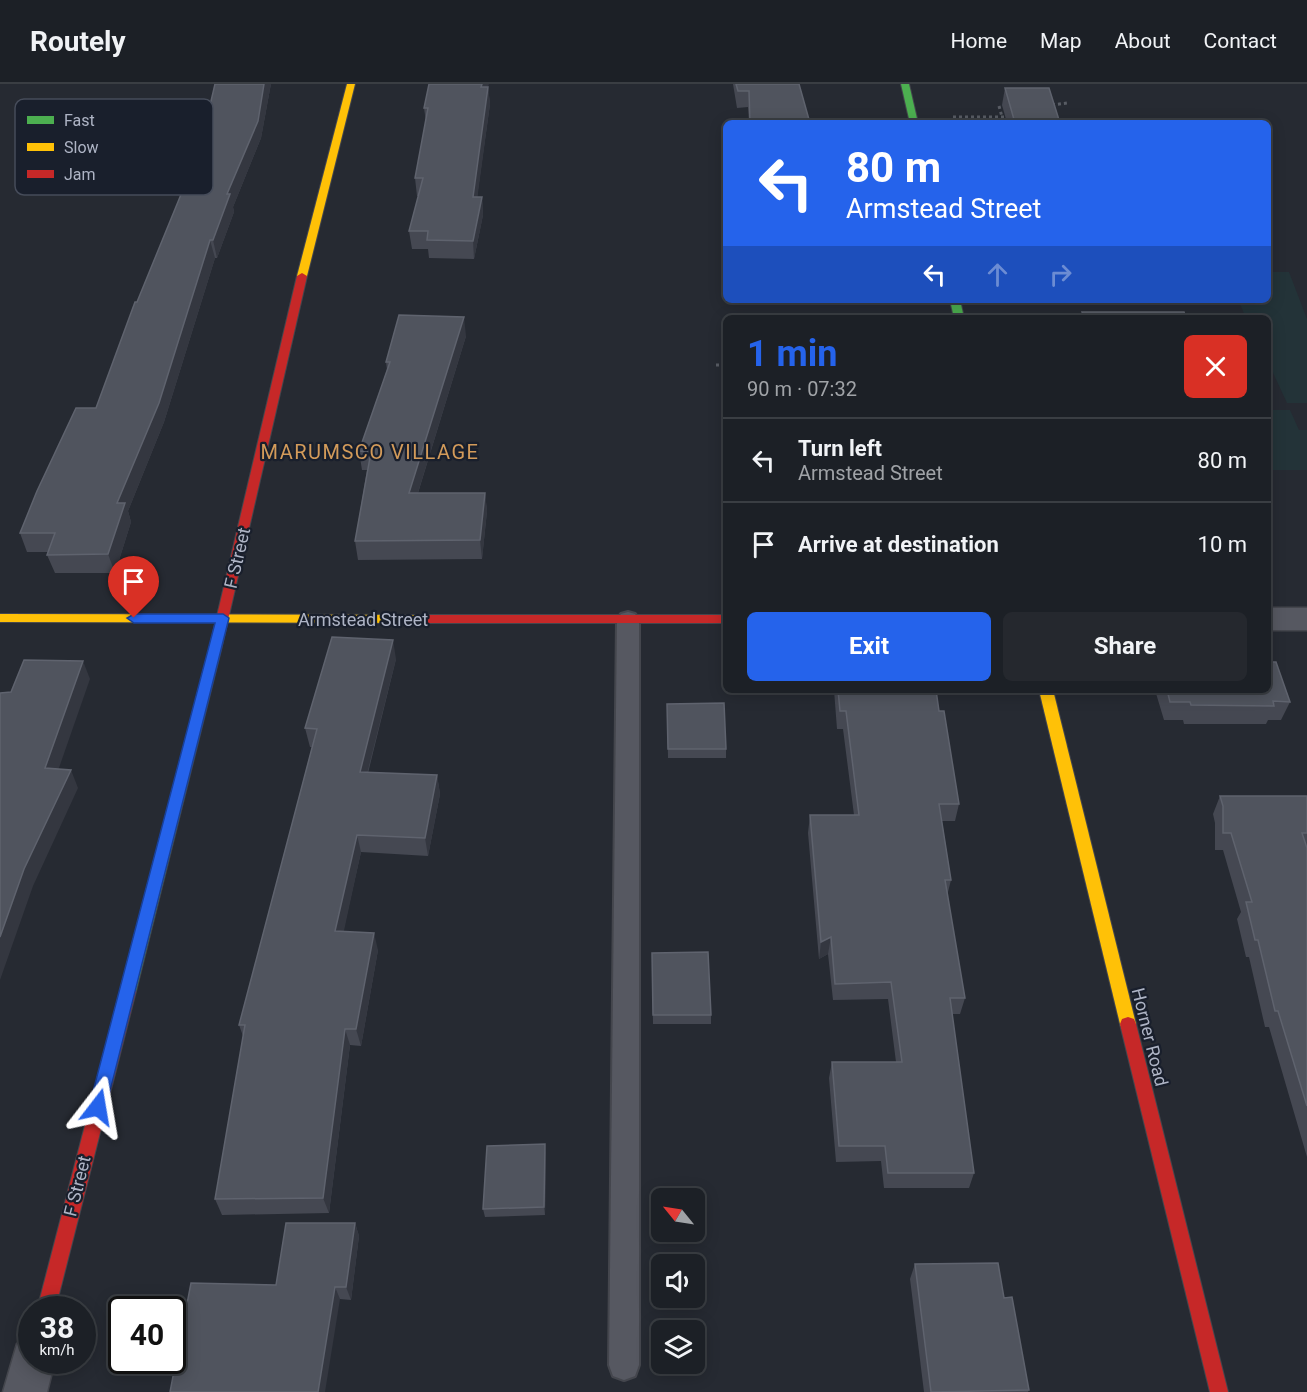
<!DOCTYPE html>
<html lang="en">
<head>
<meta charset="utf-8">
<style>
  body { margin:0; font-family:Roboto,sans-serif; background:#25282e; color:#f1f3f6; height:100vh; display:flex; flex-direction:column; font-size:22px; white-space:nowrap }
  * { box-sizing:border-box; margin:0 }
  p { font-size:20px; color:#a0a3a7 }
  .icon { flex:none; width:33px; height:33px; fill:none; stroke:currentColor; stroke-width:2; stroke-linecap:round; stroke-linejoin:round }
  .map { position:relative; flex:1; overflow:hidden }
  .sheet { position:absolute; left:723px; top:231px; width:548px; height:378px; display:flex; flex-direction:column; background:#1c2026; border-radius:9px; box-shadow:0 3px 15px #0003,0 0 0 2px #3a3e43 }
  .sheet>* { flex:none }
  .top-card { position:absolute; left:723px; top:36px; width:548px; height:183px; border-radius:9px; box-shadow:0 3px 15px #0003,0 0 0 2px #3a3e43; background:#2563eb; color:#fff; overflow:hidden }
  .needle { width:39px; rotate:300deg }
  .buttons { position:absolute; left:651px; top:1104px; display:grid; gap:12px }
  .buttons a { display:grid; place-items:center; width:54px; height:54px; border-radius:9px; background:#1c2026; box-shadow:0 3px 15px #0003,0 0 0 2px #3a3e43; font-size:30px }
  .speed { position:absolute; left:18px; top:1212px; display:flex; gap:12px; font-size:30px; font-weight:700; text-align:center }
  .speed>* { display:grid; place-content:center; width:78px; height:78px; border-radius:50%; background:#1c2026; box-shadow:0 3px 15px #0003,0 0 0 2px #3a3e43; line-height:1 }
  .speed small { font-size:15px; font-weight:400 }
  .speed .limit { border:3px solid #111; border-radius:9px; background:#fff; color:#111 }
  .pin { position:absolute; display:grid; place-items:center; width:51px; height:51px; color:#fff; margin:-62px -26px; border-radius:50% 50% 50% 0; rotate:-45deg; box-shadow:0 0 6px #0007 }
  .pin .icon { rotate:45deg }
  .me { position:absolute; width:66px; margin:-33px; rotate:14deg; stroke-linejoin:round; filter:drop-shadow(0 0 4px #0008) }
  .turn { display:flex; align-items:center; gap:21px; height:126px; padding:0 24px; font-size:27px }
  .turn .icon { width:78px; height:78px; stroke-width:2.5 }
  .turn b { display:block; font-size:42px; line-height:51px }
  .lanes { display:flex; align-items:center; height:57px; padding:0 24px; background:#0003; justify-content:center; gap:30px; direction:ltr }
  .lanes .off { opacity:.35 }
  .round { display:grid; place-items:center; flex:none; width:63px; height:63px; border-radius:9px; background:#25282e }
  .summary { display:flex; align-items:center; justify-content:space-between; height:102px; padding:0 24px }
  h1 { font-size:36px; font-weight:700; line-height:45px; color:#2563eb }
  .action { display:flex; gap:12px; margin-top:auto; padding:12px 24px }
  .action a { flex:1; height:69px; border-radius:9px; background:#2563eb; color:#fff; font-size:24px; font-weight:700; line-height:69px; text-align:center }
  .action a+a { background:#25282e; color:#f1f3f6 }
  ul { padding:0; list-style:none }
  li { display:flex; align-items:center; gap:18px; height:84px; padding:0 24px; border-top:2px solid #3a3e43 }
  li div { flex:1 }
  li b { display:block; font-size:22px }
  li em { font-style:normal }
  header { display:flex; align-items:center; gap:36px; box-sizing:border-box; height:84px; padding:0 30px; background:#1c2026; border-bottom:2px solid #3a3e43 }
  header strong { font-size:28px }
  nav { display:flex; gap:33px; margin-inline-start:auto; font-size:21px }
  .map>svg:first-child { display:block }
</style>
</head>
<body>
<header>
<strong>Routely</strong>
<nav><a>Home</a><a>Map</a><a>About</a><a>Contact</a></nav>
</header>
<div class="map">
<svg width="1307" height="1308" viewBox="0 0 1307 1308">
  <rect width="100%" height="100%" fill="#262a32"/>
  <g fill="#233338">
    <polygon points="1268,188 1289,188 1307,235 1307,319 1287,319 1268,278 1268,234 1246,234 1240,220 1009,216 1268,216"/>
    <polygon points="1268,326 1290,326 1299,346 1307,346 1307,386 1268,386"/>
  </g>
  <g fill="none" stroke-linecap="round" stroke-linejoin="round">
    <g stroke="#44464d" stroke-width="4">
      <polygon id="lane" points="628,528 635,530 639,535 639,1281 635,1292 624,1296 613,1292 609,1281 617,535 621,530"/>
    </g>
    <g stroke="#44464d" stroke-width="3">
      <g id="street">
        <rect x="1268" y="524" width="39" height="22"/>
        <polygon points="32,1254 32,1276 55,1276 47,1308 3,1308 17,1260"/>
      </g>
    </g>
    <g stroke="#44464d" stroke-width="2">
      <g id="fast">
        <polygon points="901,0 909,0 918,39 910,39"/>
        <polygon points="950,216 960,216 964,234 954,234"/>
        <polygon points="215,561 221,566 136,907 133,912 128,914 123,912 120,907 209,566"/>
      </g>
    </g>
    <g stroke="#44464d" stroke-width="2">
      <g id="slow">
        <polygon points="347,0 355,0 307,192 302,195 297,192"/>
        <polygon points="0,530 421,531 427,535 421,539 0,538"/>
        <polygon points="1039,606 1053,606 1136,940 1134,945 1128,947 1122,945 1120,940"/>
      </g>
    </g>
    <g stroke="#44464d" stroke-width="2">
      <g id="jam">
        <polygon points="302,189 307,192 221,566 215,571 209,566 297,192"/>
        <polygon points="421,531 726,531 726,539 421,539 415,535"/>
        <polygon points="128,900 133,902 136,907 55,1226 37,1226 120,907 123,902"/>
        <polygon points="1128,933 1134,935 1136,940 1228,1308 1210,1308 1120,940 1122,935"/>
      </g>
    </g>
    <g stroke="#585c64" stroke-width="3" stroke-dasharray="3 3" stroke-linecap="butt">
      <polyline points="1052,21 1067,19"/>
      <polyline points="999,22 1002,33"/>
      <polyline points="953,33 1005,33"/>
      <polyline points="716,281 726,281"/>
    </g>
    <use href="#lane" fill="#565861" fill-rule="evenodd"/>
    <use href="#street" fill="#565861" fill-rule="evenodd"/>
    <use href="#fast" fill="#4caf50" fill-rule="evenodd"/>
    <use href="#slow" fill="#ffc107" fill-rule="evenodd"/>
    <use href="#jam" fill="#c62828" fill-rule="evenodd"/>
  </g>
  <g fill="#454852">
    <polygon points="215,0 271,0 270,5 261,54 233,123 234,128 217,174 215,174 164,338 128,427 131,438 115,489 55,489 47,471 49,468 27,468 20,449 96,324 200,64"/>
    <polygon points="733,0 799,0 810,39 749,39 748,23 737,24"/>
    <polygon points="488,3 490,20 477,113 482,113 483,131 474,175 429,174 428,165 412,165 409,147 419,112 417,112 415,94 426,38 424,24"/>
    <polygon points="1005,4 1060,39 1007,39 1002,21"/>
    <polygon points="466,252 418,409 485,409 487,427 482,475 358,476 355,457 367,386 362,386 359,367 387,286 386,278"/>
    <polygon points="396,575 368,689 437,691 440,710 428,772 361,768 343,848 378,866 361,962 350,961 329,1129 222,1131 215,1115 243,952 239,941 312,663 310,663 305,644"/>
    <polygon points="834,606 936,606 939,627 959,720 955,737 942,737 951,796 947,812 965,914 960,930 952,930 974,1089 969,1104 884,1104 881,1077 836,1078 829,994 832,978 896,978 888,915 833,916 828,870 819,875 808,749 810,731 854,731 843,645 837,645"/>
    <polygon points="1155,606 1268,606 1290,618 1281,636 1268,636 1266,640 1184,640 1183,636 1164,636"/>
    <polygon points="667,620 726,665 726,674 668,674"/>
    <polygon points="1220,712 1307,712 1307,1073 1269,943 1265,943 1249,873 1246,873 1237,835 1241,828 1223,766 1215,766 1215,739 1213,730"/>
    <polygon points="652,869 711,931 711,940 653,940"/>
    <polygon points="546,1068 545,1131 485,1133 483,1125"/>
    <polygon points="355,1139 359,1152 351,1216 340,1215 276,1201"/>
    <polygon points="915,1180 1004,1214 1029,1306 1028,1308 924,1308 910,1195"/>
  </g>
  <g fill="#343740">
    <polygon points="264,0 271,0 270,5 261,54 233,123 234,128 217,174 213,156 227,110"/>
    <polygon points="482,0 489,0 482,20 481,3"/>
    <polygon points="488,3 490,20 475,131 473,113"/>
    <polygon points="482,113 483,131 474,175 473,157"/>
    <polygon points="210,156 215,174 164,338 128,427 131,438 115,489 108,470 117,419"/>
    <polygon points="464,233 466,252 412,428 409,409"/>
    <polygon points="485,409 487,427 482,475 480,456"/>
    <polygon points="393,556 396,575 363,706 360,688"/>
    <polygon points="83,577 90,595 53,701 45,684"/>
    <polygon points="71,686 78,704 33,802 0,896 0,853 24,785"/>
    <polygon points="437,691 440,710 428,772 425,754"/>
    <polygon points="357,751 361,768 340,865 335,847"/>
    <polygon points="374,849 378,866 361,962 356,945"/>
    <polygon points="831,853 828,870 819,875 821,858"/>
    <polygon points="345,945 350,961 329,1129 323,1114"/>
    <polygon points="545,1060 546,1068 545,1131 544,1123"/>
    <polygon points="355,1139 359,1152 351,1216 346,1203"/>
    <polygon points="335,1203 340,1215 325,1308 318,1308"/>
  </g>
  <g fill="#50545e" stroke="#5f636e" stroke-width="1.5">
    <polygon points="215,0 264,0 258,37 227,110 230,110 213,156 210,156 159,319 117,419 125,419 108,470 47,471 55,449 20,449 37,407 76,324 96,324 135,218 137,218 200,64"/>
    <polygon points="429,0 482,0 481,3 488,3 473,113 482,113 473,157 427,156 428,147 409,147 423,94 415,94 428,24 424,24"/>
    <polygon points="736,0 799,0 810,39 750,39 749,7 738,7"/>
    <polygon points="1005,4 1049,4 1060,39 1015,39"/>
    <polygon points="1082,228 1184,228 1186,234 1084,234"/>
    <polygon points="399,231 464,233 409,409 485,409 480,456 355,457 371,368 359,367 390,278 386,278"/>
    <polygon points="332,553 393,556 360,688 437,691 425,754 357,751 335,847 374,849 356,945 345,945 323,1114 215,1115 245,941 239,941 317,645 305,644"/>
    <polygon points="24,576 83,577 45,684 71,686 24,785 0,853 0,609 11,608"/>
    <polygon points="1268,578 1276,578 1290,618 1273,617 1274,622 1191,621 1190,618 1170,618 1167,606 1268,606"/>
    <polygon points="838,606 936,606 939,627 944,627 959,720 939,720 951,796 945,796 965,914 950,914 974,1089 888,1089 885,1062 839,1062 832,978 902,978 891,898 835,900 831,853 821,858 810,731 859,731 846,627 840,627"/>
    <polygon points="724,619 726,665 668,665 667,620"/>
    <polygon points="1220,712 1307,712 1307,749 1302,749 1307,764 1307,1022 1278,927 1275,927 1258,856 1255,856 1246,818 1252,818 1231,749 1223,749 1223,722"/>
    <polygon points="708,868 711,931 653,931 652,869"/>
    <polygon points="545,1060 544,1123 483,1125 487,1062"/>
    <polygon points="286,1139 355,1139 346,1203 335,1203 318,1308 170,1308 191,1199 276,1201"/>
    <polygon points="998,1179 1004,1214 1012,1213 1029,1306 931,1308 915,1180"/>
  </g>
  <polygon fill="#2563eb" stroke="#184099" stroke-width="1.5" points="134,530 223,530 229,534 106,1023 103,1028 98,1030 92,1028 89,1023 215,539 134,539 127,534"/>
  <g text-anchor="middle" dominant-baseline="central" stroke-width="4.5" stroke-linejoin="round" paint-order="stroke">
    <g font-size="18" fill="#aeb4c5" stroke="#191f2c">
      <text transform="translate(237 474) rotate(-77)">F Street</text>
      <text x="363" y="535">Armstead Street</text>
      <text transform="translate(1150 953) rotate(76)">Horner Road</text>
      <text transform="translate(77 1102) rotate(-76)">F Street</text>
    </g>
    <g font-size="20" letter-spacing="1.5" fill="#d39b5a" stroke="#191f2c">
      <text x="370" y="368">MARUMSCO VILLAGE</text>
    </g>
  </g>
  <rect x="15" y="15" width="198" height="96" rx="9" fill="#191f2c" stroke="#464c5a" stroke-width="1.5"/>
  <rect x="27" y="32" width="27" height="8" fill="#4caf50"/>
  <rect x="27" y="59" width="27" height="8" fill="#ffc107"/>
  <rect x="27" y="86" width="27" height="8" fill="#c62828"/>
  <g font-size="16" fill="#aeb4c5">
    <text x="64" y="42">Fast</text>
    <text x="64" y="69">Slow</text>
    <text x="64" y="96">Jam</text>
  </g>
</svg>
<div class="buttons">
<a><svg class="needle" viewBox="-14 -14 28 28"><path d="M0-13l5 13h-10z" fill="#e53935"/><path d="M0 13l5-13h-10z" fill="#a0a3a7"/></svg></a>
<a><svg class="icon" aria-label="sound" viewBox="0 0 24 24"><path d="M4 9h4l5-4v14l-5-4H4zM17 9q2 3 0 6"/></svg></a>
<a><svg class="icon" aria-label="layers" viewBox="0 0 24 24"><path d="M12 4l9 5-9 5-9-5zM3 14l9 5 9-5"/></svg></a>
</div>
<div class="speed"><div>38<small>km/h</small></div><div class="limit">40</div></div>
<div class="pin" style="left:134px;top:534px;background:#d93025"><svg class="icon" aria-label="arrive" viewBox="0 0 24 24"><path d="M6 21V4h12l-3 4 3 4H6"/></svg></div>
<svg class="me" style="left:98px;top:1023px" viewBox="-20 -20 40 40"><path d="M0-17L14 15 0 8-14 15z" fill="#2563eb" stroke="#fff" stroke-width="4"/></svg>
<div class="top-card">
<div class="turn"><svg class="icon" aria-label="left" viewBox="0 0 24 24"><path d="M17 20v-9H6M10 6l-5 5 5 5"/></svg><div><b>80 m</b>Armstead Street</div></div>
<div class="lanes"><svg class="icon" aria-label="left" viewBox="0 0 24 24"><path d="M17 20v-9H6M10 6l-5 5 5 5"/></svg><svg class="icon off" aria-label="ahead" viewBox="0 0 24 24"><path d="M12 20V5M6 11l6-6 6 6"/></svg><svg class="icon off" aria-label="right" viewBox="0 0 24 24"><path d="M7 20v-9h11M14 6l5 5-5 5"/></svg></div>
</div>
<section class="sheet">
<div class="summary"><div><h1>1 min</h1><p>90 m · 07:32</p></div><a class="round" style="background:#d93025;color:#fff"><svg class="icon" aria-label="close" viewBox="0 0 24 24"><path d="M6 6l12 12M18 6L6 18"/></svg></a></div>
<ul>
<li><svg class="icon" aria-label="left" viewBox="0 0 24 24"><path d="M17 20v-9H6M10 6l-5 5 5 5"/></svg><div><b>Turn left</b><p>Armstead Street</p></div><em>80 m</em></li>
<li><svg class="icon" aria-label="arrive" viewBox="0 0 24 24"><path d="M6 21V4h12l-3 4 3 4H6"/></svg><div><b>Arrive at destination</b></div><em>10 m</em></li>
</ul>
<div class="action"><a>Exit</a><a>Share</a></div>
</section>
</div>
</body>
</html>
